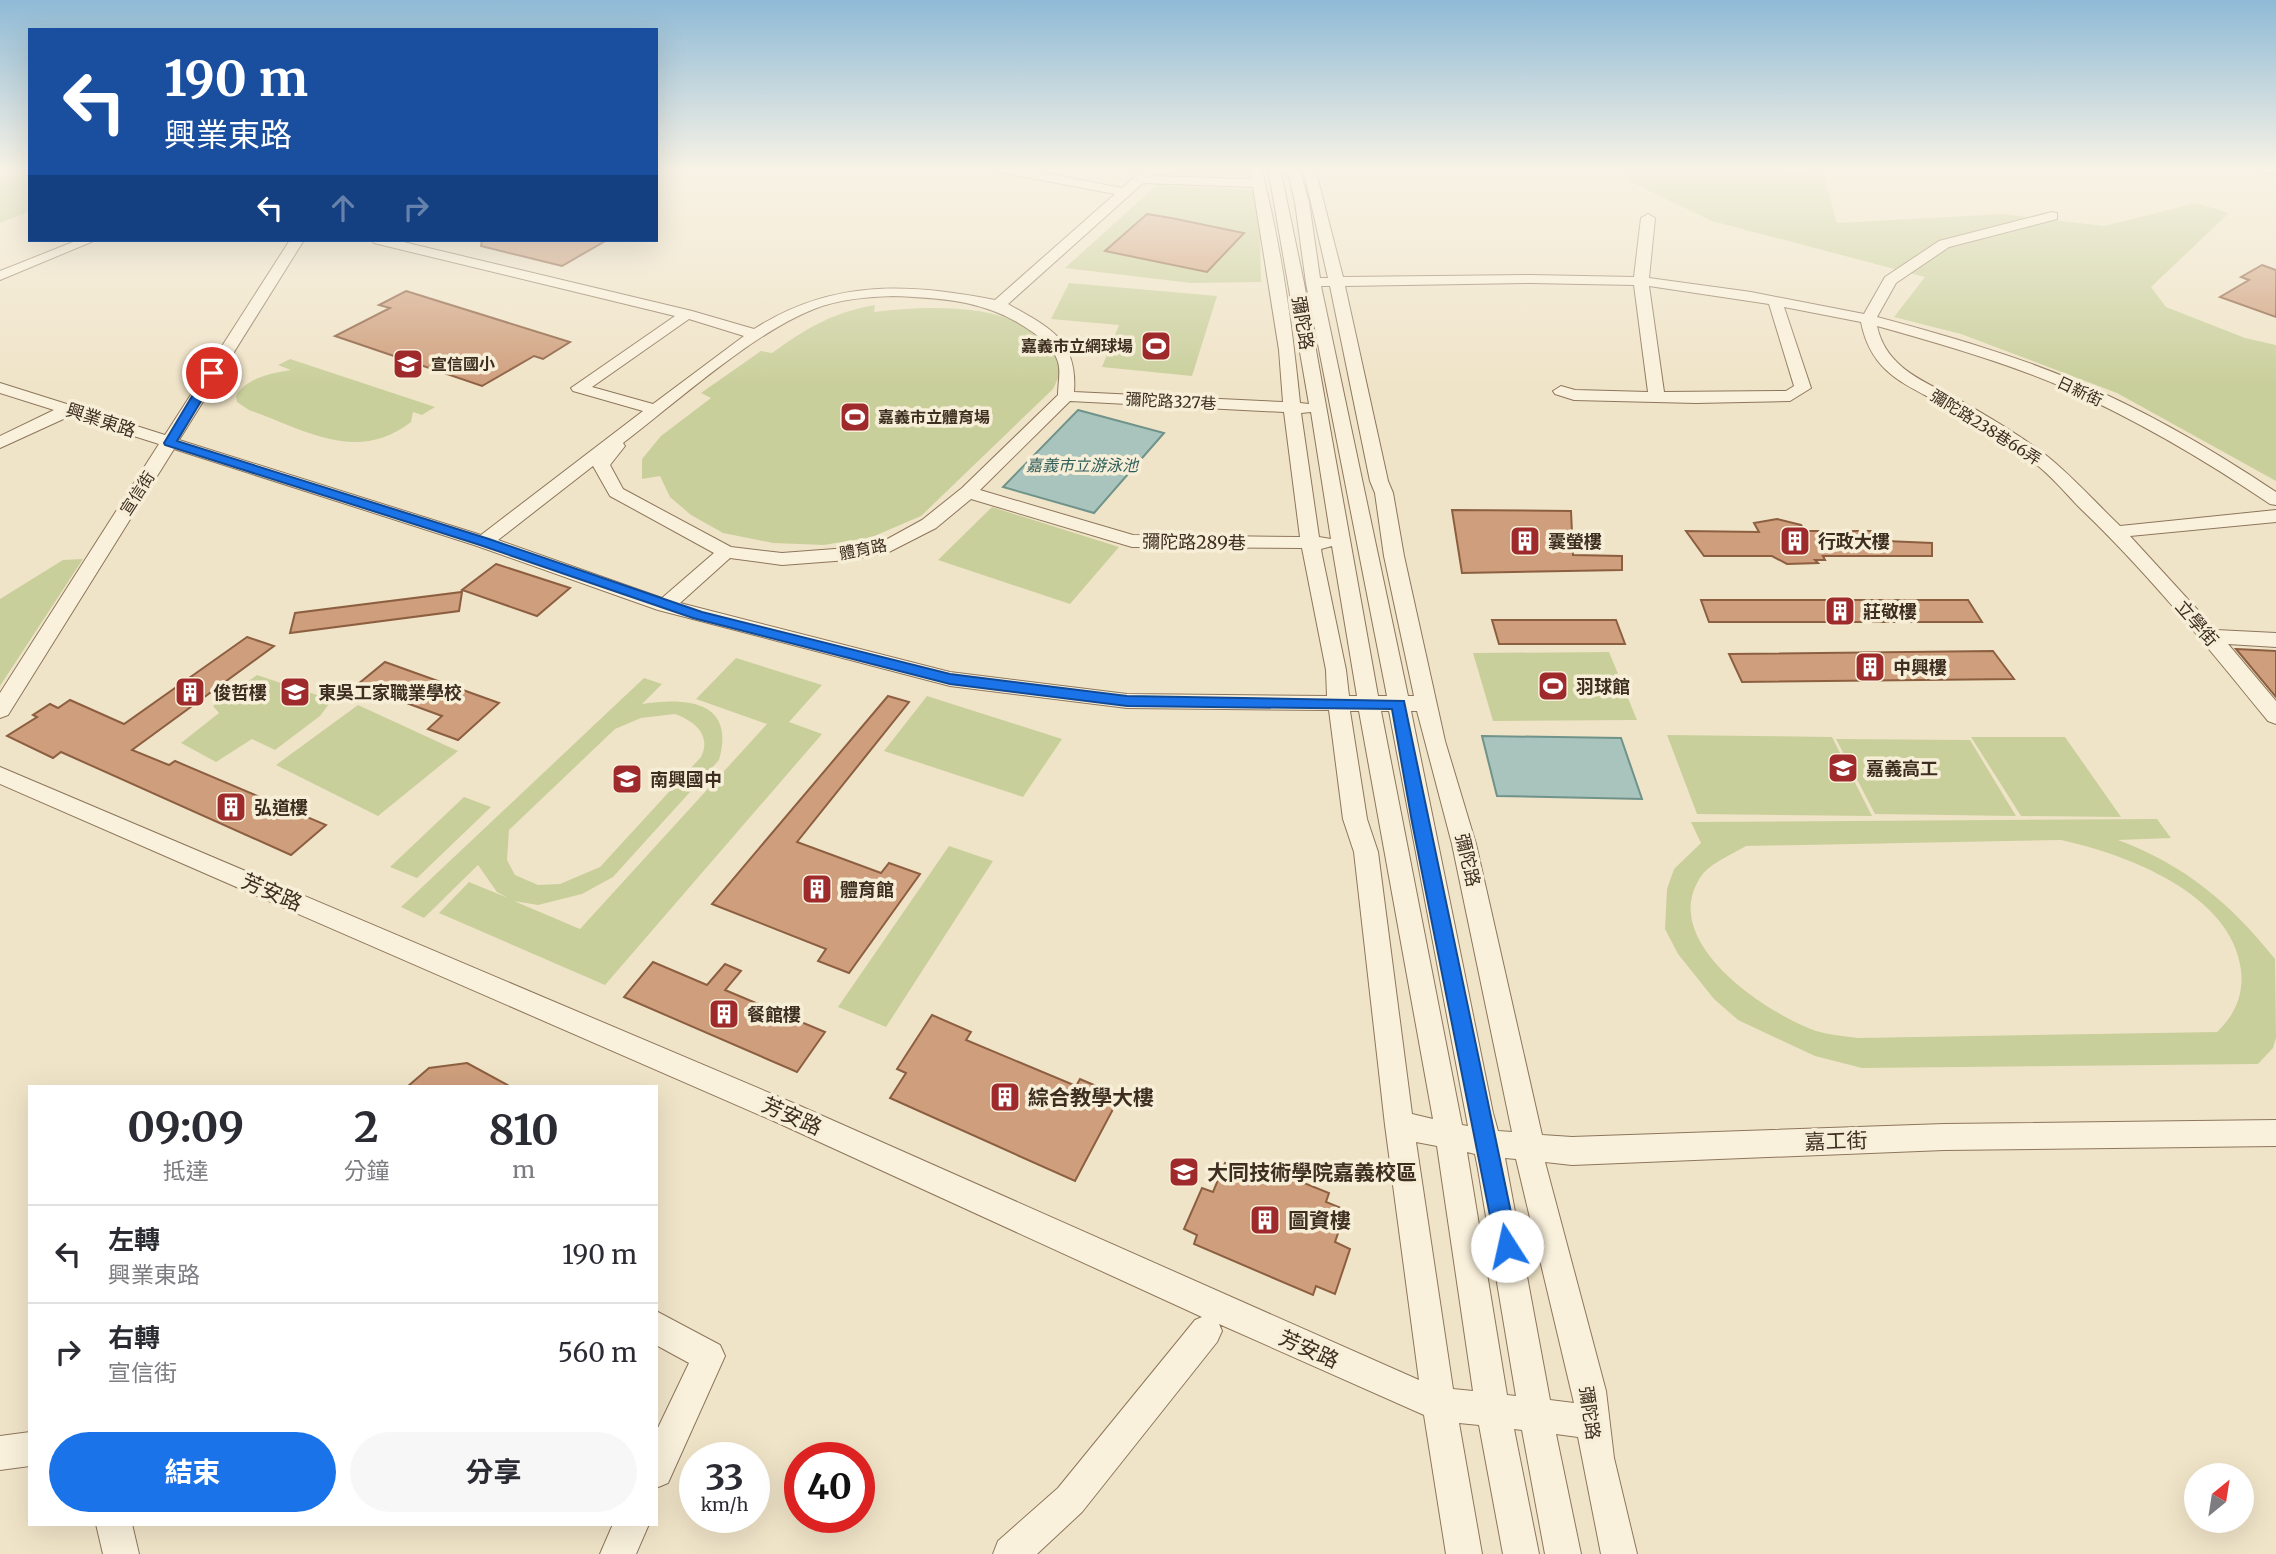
<!DOCTYPE html>
<html lang="zh-TW">
<head>
<meta charset="utf-8">
<style>
  body { margin:0; font-family:Merriweather,"Noto Sans TC",serif; background:#f7f7f7; color:#2b2b33; height:100vh; display:flex; flex-direction:column; font-size:26px; white-space:nowrap }
  * { box-sizing:border-box; margin:0 }
  p { font-size:23px; color:#7c7c81 }
  .icon { flex:none; width:38px; height:38px; fill:none; stroke:currentColor; stroke-width:2; stroke-linecap:round; stroke-linejoin:round }
  .map { position:relative; flex:1; overflow:hidden }
  .drawer { position:absolute; left:28px; top:1085px; width:630px; height:441px; display:flex; flex-direction:column; background:#fff; border-radius:0px; box-shadow:0 7px 28px #0002 }
  .drawer>* { flex:none }
  .guide { position:absolute; left:28px; top:28px; width:630px; height:214px; border-radius:0px; box-shadow:0 7px 28px #0002; background:#1a4fa0; color:#fff; overflow:hidden }
  .needle { width:46px; rotate:30deg }
  .fabs { position:absolute; left:2184px; top:1463px; display:grid; gap:14px }
  .fabs a { display:grid; place-items:center; width:70px; height:70px; border-radius:50%; background:#fff; box-shadow:0 7px 28px #0002; font-size:35px }
  .speed { position:absolute; left:679px; top:1442px; display:flex; gap:14px; font-size:35px; font-weight:700; text-align:center }
  .speed>* { display:grid; place-content:center; width:91px; height:91px; border-radius:50%; background:#fff; box-shadow:0 7px 28px #0002; line-height:1 }
  .speed small { font-size:18px; font-weight:400 }
  .speed .limit { border:10px solid #d22; background:#fff; color:#111 }
  .pin { position:absolute; display:grid; place-items:center; width:60px; height:60px; color:#fff; margin:-30px; border:4px solid #fff; border-radius:50%; box-shadow:0 2px 7px #0007 }
  .me { position:absolute; width:77px; margin:-38px; rotate:350deg; stroke-linejoin:round; filter:drop-shadow(0 0 5px #0008) }
  .turn { display:flex; align-items:center; gap:24px; height:147px; padding:0 21px; font-size:32px }
  .turn .icon { width:91px; height:91px; stroke-width:2.5 }
  .turn b { display:block; font-size:49px; line-height:60px }
  .lanes { display:flex; align-items:center; height:66px; padding:0 21px; background:#0003; justify-content:center; gap:35px; direction:ltr }
  .lanes .off { opacity:.35 }
  .eta { display:flex; justify-content:space-evenly; align-items:center; height:119px; text-align:center }
  .eta b { font-size:42px; font-weight:700; line-height:49px }
  .cta { display:flex; gap:14px; margin-top:auto; padding:14px 21px }
  .cta a { flex:1; height:80px; border-radius:42px; background:#1a73e8; color:#fff; font-size:28px; font-weight:700; line-height:80px; text-align:center }
  .cta a+a { background:#f7f7f7; color:#2b2b33 }
  ul { padding:0; list-style:none }
  li { display:flex; align-items:center; gap:21px; height:98px; padding:0 21px; border-top:2px solid #e1e1e2 }
  li div { flex:1 }
  li b { display:block; font-size:26px }
  li em { font-style:normal }
  .map>svg:first-child { display:block }
</style>
</head>
<body>
<div class="map">
<svg width="2276" height="1554" viewBox="0 0 2276 1554">
  <rect width="100%" height="100%" fill="#f0e4c8"/>
  <g fill="#c9cf9b" fill-rule="evenodd">
    <polygon points="0,168 30,168 30,211 0,223"/>
    <polygon points="1170,168 1246,168 1247,175 1164,173"/>
    <polygon points="1622,168 1766,168 1824,175 1837,223 2003,214 2104,226 2196,203 2229,213 2151,287 2166,307 2245,338 2276,345 2276,481 2117,393 1961,334 1894,317 1925,277 1712,221 1626,180"/>
    <polygon points="1157,185 1259,190 1261,282 1191,283 1065,268"/>
    <polygon points="1069,283 1217,296 1192,376 1102,367 1119,325 1051,319"/>
    <path d="M875,305L874,312C925,306 1008,301 1046,342C1054,350 1057,362 1061,372L1053,389L921,516L872,537L824,545L773,543L723,533L691,515L670,497L660,476L642,479V459L661,436L711,398L701,393L761,351L772,353C807,328 831,313 875,305Z"/>
    <path d="M290,359L435,407L422,415L413,412L411,422C357,464 305,430 249,410L237,402L236,396C246,378 272,373 291,370L278,365Z"/>
    <polygon points="992,507 1119,547 1070,604 938,560"/>
    <polygon points="83,559 0,686 0,599 63,560"/>
    <polygon points="1609,652 1637,720 1493,721 1473,653"/>
    <path d="M736,658L822,685L789,722L822,734L605,985L439,913L469,882L508,898L497,892L478,865L424,918L401,907L644,678L662,684L642,704C687,697 736,701 719,760L613,877L582,894L538,905L514,901L580,929L767,724L696,699ZM675,714C694,721 712,735 701,757L600,867L560,884L538,885L515,875L507,860L509,830L615,729L641,718Z"/>
    <polygon points="257,675 332,700 320,716 275,750 252,739 216,762 181,743 219,713 213,706"/>
    <polygon points="927,696 1062,739 1023,797 884,751"/>
    <polygon points="358,705 458,751 378,816 276,765"/>
    <polygon points="1667,735 1832,737 1872,816 1697,814"/>
    <polygon points="1971,737 2065,737 2121,817 2021,816"/>
    <polygon points="1836,739 1970,740 2016,816 1875,814"/>
    <polygon points="464,797 491,807 417,878 390,867"/>
    <path d="M2157,819L2171,838L2118,840C2185,865 2230,903 2275,959L2276,1038L2273,1048L2258,1064L1862,1068L1815,1056L1738,1020L1714,999L1678,954L1665,929L1667,889L1674,869L1701,843L1691,822ZM2061,840C2126,854 2232,894 2241,970C2244,995 2234,1016 2217,1032L1858,1038C1845,1036 1829,1035 1816,1031C1766,1013 1655,940 1702,875C1711,863 1733,854 1746,846Z"/>
    <polygon points="949,846 993,861 886,1027 838,1007"/>
  </g>
  <g fill="#a9c4bc" stroke="#6f938a" stroke-width="2">
    <polygon points="1078,410 1164,433 1094,513 1003,487"/>
    <polygon points="1482,736 1621,738 1642,799 1497,796"/>
  </g>
  <g fill="#cf9f7d" stroke="#8d5f41" stroke-width="2">
    <polygon points="1147,214 1171,218 1244,233 1207,272 1105,251"/>
    <polygon points="482,240 607,240 562,266 481,246"/>
    <polygon points="2262,265 2276,270 2276,317 2220,297 2249,280 2241,277"/>
    <polygon points="406,291 570,342 543,359 534,356 482,386 335,336 390,308 379,305"/>
    <polygon points="1452,510 1571,511 1573,555 1622,556 1622,570 1462,573"/>
    <polygon points="1777,519 1801,525 1805,531 1880,531 1886,541 1932,543 1932,556 1823,556 1825,560 1815,560 1818,563 1787,564 1772,556 1704,556 1686,531 1759,532 1754,523"/>
    <polygon points="496,564 570,588 537,616 462,590"/>
    <polygon points="462,592 459,611 290,633 295,613"/>
    <polygon points="1701,600 1968,600 1982,622 1709,622"/>
    <polygon points="1492,620 1616,620 1625,644 1499,644"/>
    <polygon points="247,637 274,646 132,750 169,765 175,761 326,825 291,855 61,752 53,758 7,736 37,717 33,715 50,704 58,708 70,700 124,724"/>
    <polygon points="2236,649 2276,651 2276,697"/>
    <polygon points="1993,651 2014,679 1742,682 1729,654"/>
    <polygon points="385,662 499,703 458,740 428,729 442,716 357,685"/>
    <polygon points="888,696 909,702 797,842 881,873 889,863 920,874 849,973 818,961 826,949 712,904"/>
    <polygon points="653,962 707,985 725,964 741,971 725,990 825,1032 797,1072 624,997"/>
    <polygon points="932,1015 971,1032 966,1040 1076,1086 1080,1079 1120,1096 1075,1181 890,1098 906,1073 897,1069"/>
    <polygon points="467,1063 511,1087 407,1087 429,1068"/>
    <polygon points="1225,1163 1265,1180 1269,1169 1329,1193 1326,1202 1346,1210 1335,1242 1350,1249 1335,1294 1316,1286 1313,1295 1194,1244 1197,1235 1184,1229 1202,1188 1213,1192"/>
  </g>
  <g fill="none" stroke-linecap="round" stroke-linejoin="round">
    <g stroke="#8d765c" stroke-width="2">
      <g id="minor">
        <path d="M993,168H1018L1122,188L1145,168H1158L1151,176L1251,179L1249,168H1261C1281,244 1292,324 1300,403L1309,404L1268,168H1280L1304,283L1378,696H1387L1306,283L1295,202L1287,168H1299L1309,202L1320,278H1328L1303,168H1315L1343,277L1531,275L1634,277L1641,218L1648,214L1655,218L1649,278L1751,292L1864,314L1885,277L1939,241L2052,212L2057,213V219L1949,247L1896,283L1877,317C1944,335 2011,354 2075,381C2145,410 2213,450 2276,492V505L2270,504C2205,460 2137,420 2065,388C2004,362 1941,344 1877,326C1886,369 1926,382 1961,401C1989,417 2021,436 2047,456C2073,477 2096,503 2120,526L2276,510V522L2130,536L2216,630L2276,633V647L2228,644L2276,701V724L2268,721C2209,649 2150,575 2082,510C2066,494 2051,475 2033,462C2007,443 1979,426 1952,410C1910,385 1872,377 1861,322L1784,307L1811,388L1790,401L1696,403L1574,400L1555,394L1553,391L1561,386L1575,390L1648,392L1634,285L1531,283L1345,286L1388,481L1393,493L1404,556L1445,741L1476,844L1542,1135L1572,1137L1944,1124L2276,1120V1146L1944,1150L1572,1165L1545,1162L1606,1391L1614,1458L1637,1554H1601L1578,1437L1556,1434L1581,1554H1545L1522,1430L1514,1429L1539,1554H1503L1479,1425L1459,1423L1482,1554H1446L1424,1415L1219,1324L1222,1331L1217,1342L1082,1512L1037,1554H993L998,1541L1058,1488L1195,1320L1202,1317L778,1123L0,784V767L798,1105L1419,1380L1385,1125L1354,852L1343,819L1329,710L1127,708L950,686L658,610L477,546L174,449L8,715L0,718V693L159,444L70,416L0,448V436L54,410L0,393V383L165,435L290,240H304L179,440L481,535L643,411L573,391L571,388L675,316L374,243L372,240H395L692,311L754,329C832,279 908,283 995,300L1115,194L999,172ZM1143,183L1253,187L1279,350L1283,402L1074,392C1078,339 1048,327 1008,304ZM1321,286H1330L1370,481L1375,493L1384,556L1414,696H1408ZM1649,286L1769,304L1794,386L1786,391L1664,392ZM893,296C946,298 990,301 1034,333C1044,341 1054,349 1058,362C1061,372 1058,384 1058,395L962,488L922,520L882,542L848,548L782,553L731,547L623,489L610,465L625,446L623,443C678,401 751,334 814,309C840,299 866,297 893,296ZM689,319L744,336L653,404L592,387ZM1070,401L1284,412L1300,537L1133,535L980,490ZM1311,412L1331,539L1319,537L1301,413ZM593,466L610,496L714,553L662,598L498,540ZM971,499L1132,547L1302,548L1326,670L1327,696L1127,694L950,672L680,603L730,558L782,565L848,560L887,553L936,528ZM1332,546L1357,696H1349L1346,670L1322,555L1321,549ZM1350,711H1359L1433,1119L1412,1114L1378,852L1367,819ZM1381,711H1389L1468,1126L1462,1125ZM1411,711H1417L1452,844L1512,1132L1498,1131L1493,1113ZM1416,1142L1437,1146L1473,1391L1453,1389ZM1467,1152L1475,1154L1478,1169L1516,1396L1507,1395ZM1505,1158L1516,1159L1574,1403L1550,1400Z"/>
        <polygon points="78,240 96,240 0,280 0,271"/>
        <polygon points="656,1311 720,1345 725,1356 668,1483 656,1488 656,1432 689,1363 656,1345"/>
        <polygon points="30,1432 30,1466 0,1470 0,1436"/>
        <polygon points="96,1524 132,1524 139,1554 103,1554"/>
        <polygon points="613,1524 649,1524 636,1554 600,1554"/>
      </g>
    </g>
    <g stroke="#5b4430" stroke-width="2">
      <polygon id="major" points="2259,168 2276,168 2276,174 2261,171"/>
    </g>
    <use href="#minor" fill="#faf1dc" fill-rule="evenodd"/>
    <use href="#major" fill="#f3d9a0" fill-rule="evenodd"/>
  </g>
  <linearGradient id="sky" x2="0" y2="1"><stop stop-color="#8fbad6"/><stop offset="0.44" stop-color="#f8f3e6"/><stop offset="1" stop-color="#f8f3e6" stop-opacity="0"/></linearGradient>
  <rect width="2276" height="385" fill="url(#sky)"/>
  <polygon fill="#1a73e8" stroke="#114b97" stroke-width="2" points="212,370 218,373 177,441 489,539 702,612 950,674 1127,696 1404,701 1518,1246 1515,1254 1507,1257 1499,1254 1496,1246 1412,822 1392,709 1127,706 950,684 693,618 480,545 165,445 164,443 206,373"/>
  <defs>
    <g id="stadium-square" transform="scale(1.575)"><rect x="-9" y="-9" width="18" height="18" rx="4" fill="#9e2a2b" stroke="#f7eed8"/><path d="M0-5a6.5 5 0 1 0 0 10a6.5 5 0 1 0 0-10ZM-3.5-1.8h7v3.6h-7Z" fill="#fff"/></g>
    <g id="school-square" transform="scale(1.575)"><rect x="-9" y="-9" width="18" height="18" rx="4" fill="#9e2a2b" stroke="#f7eed8"/><path d="M0-5L7-2L0 1L-7-2ZM-4 1L0 2.5L4 1V4Q0 6-4 4Z" fill="#fff"/></g>
    <g id="building-square" transform="scale(1.575)"><rect x="-9" y="-9" width="18" height="18" rx="4" fill="#9e2a2b" stroke="#f7eed8"/><path d="M-4-6H4V6H1V3H-1V6H-4ZM-2.5-4.3h1.7v1.8h-1.7ZM.8-4.3h1.7v1.8H.8ZM-2.5-1h1.7V.8h-1.7ZM.8-1h1.7V.8H.8Z" fill="#fff"/></g>
    <g id="university-square" transform="scale(1.575)"><rect x="-9" y="-9" width="18" height="18" rx="4" fill="#9e2a2b" stroke="#f7eed8"/><path d="M0-5L7-2L0 1L-7-2ZM-4 1L0 2.5L4 1V4Q0 6-4 4Z" fill="#fff"/></g>
  </defs>
  <g fill-rule="evenodd">
    <use href="#stadium-square" x="1156" y="346"/>
    <use href="#school-square" x="408" y="364"/>
    <use href="#stadium-square" x="855" y="417"/>
    <use href="#building-square" x="1525" y="541"/>
    <use href="#building-square" x="1795" y="541"/>
    <use href="#building-square" x="1840" y="611"/>
    <use href="#building-square" x="1870" y="667"/>
    <use href="#stadium-square" x="1553" y="686"/>
    <use href="#building-square" x="190" y="692"/>
    <use href="#school-square" x="295" y="692"/>
    <use href="#school-square" x="1843" y="768"/>
    <use href="#school-square" x="627" y="779"/>
    <use href="#building-square" x="231" y="807"/>
    <use href="#building-square" x="817" y="889"/>
    <use href="#building-square" x="724" y="1014"/>
    <use href="#building-square" x="1005" y="1097"/>
    <use href="#university-square" x="1184" y="1172"/>
    <use href="#building-square" x="1265" y="1220"/>
  </g>
  <g text-anchor="middle" dominant-baseline="central" stroke-width="7" stroke-linejoin="round" paint-order="stroke">
    <g font-size="16" font-weight="bold" fill="#3d2e20" stroke="#f7eed8" text-anchor="start">
      <text x="1133" y="346" text-anchor="end">嘉義市立網球場</text>
      <text x="431" y="364">宣信國小</text>
      <text x="878" y="417">嘉義市立體育場</text>
    </g>
    <g font-size="16" fill="#3d2e20" stroke="#f7eed8">
      <text transform="translate(2080 391) rotate(25)">日新街</text>
      <text transform="translate(1171 401) rotate(3)">彌陀路327巷</text>
      <text transform="translate(1986 427) rotate(32)">彌陀路238巷66弄</text>
      <text transform="translate(137 493) rotate(-57)">宣信街</text>
      <text transform="translate(863 549) rotate(-11)">體育路</text>
    </g>
    <g font-size="16" font-style="italic" fill="#2f5d5a" stroke="#f7eed8">
      <text x="1082" y="465">嘉義市立游泳池</text>
    </g>
    <g font-size="18" fill="#3d2e20" stroke="#f7eed8">
      <text transform="translate(1303 323) rotate(81)">彌陀路</text>
      <text transform="translate(101 420) rotate(18)">興業東路</text>
      <text transform="translate(1194 542) rotate(1)">彌陀路289巷</text>
      <text transform="translate(2197 623) rotate(49)">立學街</text>
      <text transform="translate(1468 860) rotate(77)">彌陀路</text>
      <text transform="translate(1590 1413) rotate(82)">彌陀路</text>
    </g>
    <g font-size="18" font-weight="bold" fill="#3d2e20" stroke="#f7eed8" text-anchor="start">
      <text x="1548" y="541">囊螢樓</text>
      <text x="1818" y="541">行政大樓</text>
      <text x="1863" y="611">莊敬樓</text>
      <text x="1893" y="667">中興樓</text>
      <text x="1576" y="686">羽球館</text>
      <text x="213" y="692">俊哲樓</text>
      <text x="318" y="692">東吳工家職業學校</text>
      <text x="1866" y="768">嘉義高工</text>
      <text x="650" y="779">南興國中</text>
      <text x="254" y="807">弘道樓</text>
      <text x="840" y="889">體育館</text>
      <text x="747" y="1014">餐館樓</text>
    </g>
    <g font-size="21" fill="#3d2e20" stroke="#f7eed8">
      <text transform="translate(272 892) rotate(23)">芳安路</text>
      <text transform="translate(792 1116) rotate(24)">芳安路</text>
      <text transform="translate(1836 1141) rotate(-2)">嘉工街</text>
      <text transform="translate(1309 1349) rotate(24)">芳安路</text>
    </g>
    <g font-size="21" font-weight="bold" fill="#3d2e20" stroke="#f7eed8" text-anchor="start">
      <text x="1028" y="1097">綜合教學大樓</text>
      <text x="1207" y="1172">大同技術學院嘉義校區</text>
      <text x="1288" y="1220">圖資樓</text>
    </g>
  </g>
</svg>
<div class="fabs">
<a><svg class="needle" viewBox="-14 -14 28 28"><path d="M0-13l5 13h-10z" fill="#e53935"/><path d="M0 13l5-13h-10z" fill="#7c7c81"/></svg></a>
</div>
<div class="speed"><div>33<small>km/h</small></div><div class="limit">40</div></div>
<div class="pin" style="left:212px;top:373px;background:#d93025"><svg class="icon" aria-label="arrive" viewBox="0 0 24 24"><path d="M6 21V4h12l-3 4 3 4H6"/></svg></div>
<svg class="me" style="left:1507px;top:1246px" viewBox="-20 -20 40 40"><circle r="19" fill="#fff"/><path d="M0-13L10 11 0 6-10 11z" fill="#1a73e8"/></svg>
<div class="guide">
<div class="turn"><svg class="icon" aria-label="left" viewBox="0 0 24 24"><path d="M17 20v-9H6M10 6l-5 5 5 5"/></svg><div><b>190 m</b>興業東路</div></div>
<div class="lanes"><svg class="icon" aria-label="left" viewBox="0 0 24 24"><path d="M17 20v-9H6M10 6l-5 5 5 5"/></svg><svg class="icon off" aria-label="ahead" viewBox="0 0 24 24"><path d="M12 20V5M6 11l6-6 6 6"/></svg><svg class="icon off" aria-label="right" viewBox="0 0 24 24"><path d="M7 20v-9h11M14 6l5 5-5 5"/></svg></div>
</div>
<section class="drawer">
<div class="eta">
<div><b>09:09</b><p>抵達</p></div>
<div><b>2</b><p>分鐘</p></div>
<div><b>810</b><p>m</p></div>
</div>
<ul>
<li><svg class="icon" aria-label="left" viewBox="0 0 24 24"><path d="M17 20v-9H6M10 6l-5 5 5 5"/></svg><div><b>左轉</b><p>興業東路</p></div><em>190 m</em></li>
<li><svg class="icon" aria-label="right" viewBox="0 0 24 24"><path d="M7 20v-9h11M14 6l5 5-5 5"/></svg><div><b>右轉</b><p>宣信街</p></div><em>560 m</em></li>
</ul>
<div class="cta"><a>結束</a><a>分享</a></div>
</section>
</div>
</body>
</html>
